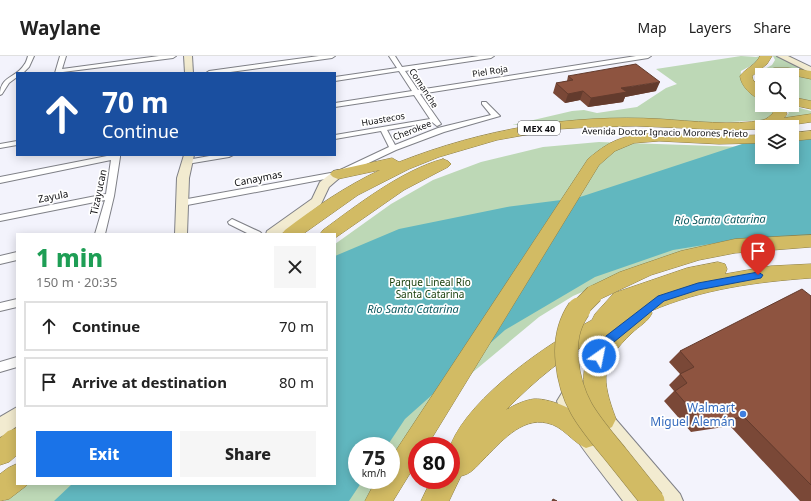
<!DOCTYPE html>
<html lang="en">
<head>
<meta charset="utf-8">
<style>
  body { margin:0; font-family:"Noto Sans",sans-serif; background:#f6f6f6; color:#222; height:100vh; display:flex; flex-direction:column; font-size:15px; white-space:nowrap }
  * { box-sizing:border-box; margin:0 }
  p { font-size:13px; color:#767676 }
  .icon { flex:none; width:22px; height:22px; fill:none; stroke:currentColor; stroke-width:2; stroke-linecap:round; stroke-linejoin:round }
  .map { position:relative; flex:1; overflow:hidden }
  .panel { position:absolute; left:16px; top:177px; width:320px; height:252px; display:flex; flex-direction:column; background:#fff; border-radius:0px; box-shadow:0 2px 10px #0003 }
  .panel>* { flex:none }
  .guide { position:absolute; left:16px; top:16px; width:320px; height:84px; border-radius:0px; box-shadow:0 2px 10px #0003; background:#1a4fa0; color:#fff; overflow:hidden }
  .tools { position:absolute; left:755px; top:12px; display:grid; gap:8px }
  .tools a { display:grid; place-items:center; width:44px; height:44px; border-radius:0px; background:#fff; box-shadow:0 2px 10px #0003; font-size:20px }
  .speed { position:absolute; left:348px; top:381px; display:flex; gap:8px; font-size:20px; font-weight:700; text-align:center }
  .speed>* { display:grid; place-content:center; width:52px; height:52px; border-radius:50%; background:#fff; box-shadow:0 2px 10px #0003; line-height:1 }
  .speed small { font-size:10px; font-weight:400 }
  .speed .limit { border:6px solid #d22; background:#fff; color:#111 }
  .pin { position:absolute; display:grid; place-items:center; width:34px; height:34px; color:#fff; margin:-41px -17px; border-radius:50% 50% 50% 0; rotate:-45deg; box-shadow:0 0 4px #0007 }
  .pin .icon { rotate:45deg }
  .me { position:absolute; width:44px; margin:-22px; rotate:33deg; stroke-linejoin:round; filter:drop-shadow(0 0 3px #0008) }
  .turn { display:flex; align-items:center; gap:14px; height:84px; padding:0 20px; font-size:18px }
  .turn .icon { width:52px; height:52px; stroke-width:2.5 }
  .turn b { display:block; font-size:28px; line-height:34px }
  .round { display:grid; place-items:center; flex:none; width:42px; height:42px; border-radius:0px; background:#f6f6f6 }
  .head { display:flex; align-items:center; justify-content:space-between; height:68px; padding:0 20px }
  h1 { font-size:24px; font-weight:800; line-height:30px; color:#1e9e55 }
  .button { display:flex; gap:8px; margin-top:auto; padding:8px 20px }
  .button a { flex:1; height:46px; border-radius:0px; background:#1a73e8; color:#fff; font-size:16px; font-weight:800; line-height:46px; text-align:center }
  .button a+a { background:#f6f6f6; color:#222 }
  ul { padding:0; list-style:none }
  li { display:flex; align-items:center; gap:12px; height:50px; margin:0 8px 6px; padding:0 12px; border:2px solid #e0e0e0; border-radius:0px }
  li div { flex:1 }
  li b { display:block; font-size:15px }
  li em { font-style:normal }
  header { display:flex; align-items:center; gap:24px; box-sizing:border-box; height:56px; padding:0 20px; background:#fff; border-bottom:1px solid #e0e0e0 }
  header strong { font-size:19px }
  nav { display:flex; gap:22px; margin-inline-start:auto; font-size:14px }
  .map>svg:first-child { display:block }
</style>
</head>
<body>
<header>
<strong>Waylane</strong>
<nav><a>Map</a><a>Layers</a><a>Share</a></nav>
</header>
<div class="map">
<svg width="811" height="445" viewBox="0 0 811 445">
  <rect width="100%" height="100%" fill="#f3f3fc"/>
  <g fill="#bdd8b6">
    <path d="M741,0L756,1L761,0L758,6L741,15C739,29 752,35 762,43V49H771L775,59L763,64L731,66L690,67L608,65L512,69L572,55L584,54L597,57L637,51L666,32L677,28L656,13Z"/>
    <polygon points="773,0 776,0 811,18 771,14 761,15 772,9 775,4"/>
    <polygon points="784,19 795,19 811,22 811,46 792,41 792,19"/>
    <polygon points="781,49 789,49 811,55 811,60 782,65 789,57"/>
    <polygon points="599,86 744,91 762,101 792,101 811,187 708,194 624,218 573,240 539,261 473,316 401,397 391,412 391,390 357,390 357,424 383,424 369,445 4,445 26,428 335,428 335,188 391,148 433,124 481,106 543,91"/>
  </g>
  <polygon fill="#61b7bf" points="811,83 811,180 735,184 673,194 595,221 505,274 405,363 387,390 357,390 357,424 363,424 349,445 54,445 72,428 335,428 335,200 399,173 507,151 577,142 745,87 762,86 762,101 792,101 792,84"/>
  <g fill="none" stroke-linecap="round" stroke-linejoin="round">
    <g stroke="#7f8087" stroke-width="2">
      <g id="street">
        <path d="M28,0H34L29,11L23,17H17V21L9,27L2,38L0,39C0,20 16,22 24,9C26,7 27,3 28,0Z"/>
        <polygon points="60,0 66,0 62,13 159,0 176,0 173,2 55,17"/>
        <polygon points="319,0 335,0 332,2 223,17 206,17 209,15"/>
        <polygon points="389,0 395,0 402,11 479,0 494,0 491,2 405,15 418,34 636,0 651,0 648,2 420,38 441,68 437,70 432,66 387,74 395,89 438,72 491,59 482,48 482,46 486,46 500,60 444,76 396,94 341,120 182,150 179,149 178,147 179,145 182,144 336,116 389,91 381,75 335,83 335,79 430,63 414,39 335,51 335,47 412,35 399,15 335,25 335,21 397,12"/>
        <polygon points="17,85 17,89 0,92 0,88"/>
        <polygon points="112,99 120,99 120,101 114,140 105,178 95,178 105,144 0,165 0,159 106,138 111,104 0,127 0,121"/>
        <polygon points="215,99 233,99 229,101 187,108 183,106 187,104"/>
        <polygon points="232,163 260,176 262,178 249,178 229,168 228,166"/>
        <polygon points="17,196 17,204 0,208 0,200"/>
        <polygon points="17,243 17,251 0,255 0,247"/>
        <polygon points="17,301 17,311 0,316 0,306"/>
      </g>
    </g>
    <g stroke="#7f8087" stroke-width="2">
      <g id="secondary">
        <polygon points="184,0 192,0 193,17 185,17"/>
        <polygon points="777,0 788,0 811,11 811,17"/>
        <polygon points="184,99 194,99 189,122 187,178 175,178 177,122"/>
        <polygon points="338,114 342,115 344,118 329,131 321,148 281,178 266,178 267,175 312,143 320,126 334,115"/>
        <path d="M578,329L584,331L586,337L584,343L575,347L592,374L642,438L645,445H623C605,420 564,374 557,345L565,332Z"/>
        <polygon points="600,350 606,352 680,438 683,445 660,445 594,364 591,358 594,352"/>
        <polygon points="17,351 17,370 6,378 0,381 0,361"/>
      </g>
    </g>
    <g stroke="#8e7f47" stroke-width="1">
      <g id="highway">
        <path d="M760,0H772L767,8L752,20L753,24L762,33V44C752,41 741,30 740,20C746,12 756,9 760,0Z"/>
        <polygon points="775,12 788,12 811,15 811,23 792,19 762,19 762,22 758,19 760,16"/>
        <polygon points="792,41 811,45 811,53 792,49"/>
        <path d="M768,49H782L787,58L784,62L811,58V66L777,71H762V73L730,74L636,70L592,71L559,73L497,84L439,101L409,113L358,139L303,178H282L285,174C315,151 346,130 380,114L338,123L333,121L330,118L333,115L392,102L399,106C483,73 570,58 660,63C690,65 735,70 763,64C767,63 770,60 773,57Z"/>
        <polygon points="811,75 811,83 792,85 792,77"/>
        <path d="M659,77L719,80L762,79V87L719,88L659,85L634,87L615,95L599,109L427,390H417V406L393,445H365L376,424H391V402L588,103C614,81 626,79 659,77Z"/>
        <path d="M443,103L448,105L451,108L448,111L404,134L335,182V178H320L323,174C357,149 402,114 443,103Z"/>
        <polygon points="811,179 811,191 735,197 699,204 651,219 594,246 587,244 584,238 587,232 620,216 681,195 735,183"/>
        <path d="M718,206L725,208L727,213L725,218L771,210L811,208V222C756,226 702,233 651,255L652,257C648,266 639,270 632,277C600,307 601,323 616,363L612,371L604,375L596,371C581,338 576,308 602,279C567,298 534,325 506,354C514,349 525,344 534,343C552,342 584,357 595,371C596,374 597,377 598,380L595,389L586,392C572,386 563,370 547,367C521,361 500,387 483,404C476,411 471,418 461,420L449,445H421L431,424H451C451,415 449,395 451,388C471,340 547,288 592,264L595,258L614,237L687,212Z"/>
        <polygon points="17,372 17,399 9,406 0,409 0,382 8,375"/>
        <polygon points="17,408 17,428 27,428 26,430 9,443 0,445 0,418 8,412"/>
      </g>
    </g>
    <use href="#street" fill="#fff" fill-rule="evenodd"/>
    <use href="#secondary" fill="#f2ebd0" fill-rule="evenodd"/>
    <use href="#highway" fill="#d2bb64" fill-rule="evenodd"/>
    <g stroke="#8e7f47" stroke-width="19" stroke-linecap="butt">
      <polyline id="highway-bridge-far1" points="578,254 594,238"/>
    </g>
    <g stroke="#8e7f47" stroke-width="24" stroke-linecap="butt">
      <path id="highway-bridge" d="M579,253C568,269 565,285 567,305C571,348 591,368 617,400C629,415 641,430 653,445"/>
    </g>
    <use href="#highway-bridge-far1" stroke="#d2bb64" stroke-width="18"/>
    <use href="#highway-bridge" stroke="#d2bb64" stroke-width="23"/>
  </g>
  <g fill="#7a4837">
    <polygon points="568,20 656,35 625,41 623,46 588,51 580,44 565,47 553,37 556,27 567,25"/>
    <polygon points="811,240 811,445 800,445 730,370 691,376 664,345 674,335 669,329 680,318 669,306 680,295"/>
  </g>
  <g fill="#633b2d">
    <polygon points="660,26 656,35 625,41 623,46 588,51 591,42 621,32"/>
    <polygon points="583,35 580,44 565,47 568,38"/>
  </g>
  <g fill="#8e5440" stroke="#633b2d">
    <polygon points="636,8 660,26 621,32 627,36 591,42 583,35 568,38 556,27 573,24 568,20"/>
    <polygon points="802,233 811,240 811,429 744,361 703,367 675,335 687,327 680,318 694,311 680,295"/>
    <polygon points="553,443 557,445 552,445"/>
  </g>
  <polygon fill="#1a73e8" stroke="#114b97" points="758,216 763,219 761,222 698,234 664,245 614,286 603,303 599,304 595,303 594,300 606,280 658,240 698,227"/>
  <circle fill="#3f7fe0" stroke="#fff" stroke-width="1.5" cx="743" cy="358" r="4"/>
  <g text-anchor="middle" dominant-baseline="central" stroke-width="3.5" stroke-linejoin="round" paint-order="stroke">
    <g font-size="9" fill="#0f0f12" stroke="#fff">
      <text transform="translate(490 15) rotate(-9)">Piel Roja</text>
      <text transform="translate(424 32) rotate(57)">Comanche</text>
      <text transform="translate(383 63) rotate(-10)">Huastecos</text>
      <text transform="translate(412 74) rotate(-21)">Cherokee</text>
      <text transform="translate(665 76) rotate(1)">Avenida Doctor Ignacio Morones Prieto</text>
    </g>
    <rect fill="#fff" stroke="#575759" stroke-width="1" x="518" y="65" width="42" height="14" rx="3"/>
    <g font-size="9" font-weight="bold" fill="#0f0f12">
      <text x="539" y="72">MEX 40</text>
    </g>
    <g font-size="10" fill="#0f0f12" stroke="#fff">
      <text transform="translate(258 122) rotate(-11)">Canaymas</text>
      <text transform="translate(98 136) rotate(-78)">Tizayucan</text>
      <text transform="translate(53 140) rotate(-11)">Zayula</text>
    </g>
    <g font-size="10" fill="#1a410e" stroke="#fff">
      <text x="430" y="226">Parque Lineal Río<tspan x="430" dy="12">Santa Catarina</tspan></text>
    </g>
    <g font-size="11" font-style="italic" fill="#0d595f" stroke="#fff">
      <text transform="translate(720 163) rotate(-1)">Río Santa Catarina</text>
      <text x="413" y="252">Río Santa Catarina</text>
    </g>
    <g font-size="12" fill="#366cbe" stroke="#fff" text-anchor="end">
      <text x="735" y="351">Walmart<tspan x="735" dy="14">Miguel Alemán</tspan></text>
    </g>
  </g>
</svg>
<div class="tools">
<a><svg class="icon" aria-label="search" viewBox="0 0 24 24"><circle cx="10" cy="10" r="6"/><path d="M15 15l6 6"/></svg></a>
<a><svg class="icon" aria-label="layers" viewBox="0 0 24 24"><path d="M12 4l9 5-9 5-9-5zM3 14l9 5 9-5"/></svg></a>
</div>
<div class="speed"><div>75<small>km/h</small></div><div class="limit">80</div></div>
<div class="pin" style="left:758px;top:219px;background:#d93025"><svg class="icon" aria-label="arrive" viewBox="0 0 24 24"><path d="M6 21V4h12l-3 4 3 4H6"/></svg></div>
<svg class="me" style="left:599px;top:300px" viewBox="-20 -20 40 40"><circle r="17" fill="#1a73e8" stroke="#fff" stroke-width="3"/><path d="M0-11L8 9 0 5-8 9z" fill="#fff"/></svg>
<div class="guide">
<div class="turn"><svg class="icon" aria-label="ahead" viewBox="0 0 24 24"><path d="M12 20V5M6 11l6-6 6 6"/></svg><div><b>70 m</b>Continue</div></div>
</div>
<section class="panel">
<div class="head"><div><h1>1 min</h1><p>150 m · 20:35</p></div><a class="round"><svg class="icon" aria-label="close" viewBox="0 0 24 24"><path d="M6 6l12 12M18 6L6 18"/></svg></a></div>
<ul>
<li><svg class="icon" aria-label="ahead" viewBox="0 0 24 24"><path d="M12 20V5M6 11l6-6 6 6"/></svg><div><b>Continue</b></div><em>70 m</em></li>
<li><svg class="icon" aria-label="arrive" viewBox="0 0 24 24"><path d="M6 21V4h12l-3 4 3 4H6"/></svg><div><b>Arrive at destination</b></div><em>80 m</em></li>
</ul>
<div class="button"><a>Exit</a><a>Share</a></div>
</section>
</div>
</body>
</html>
